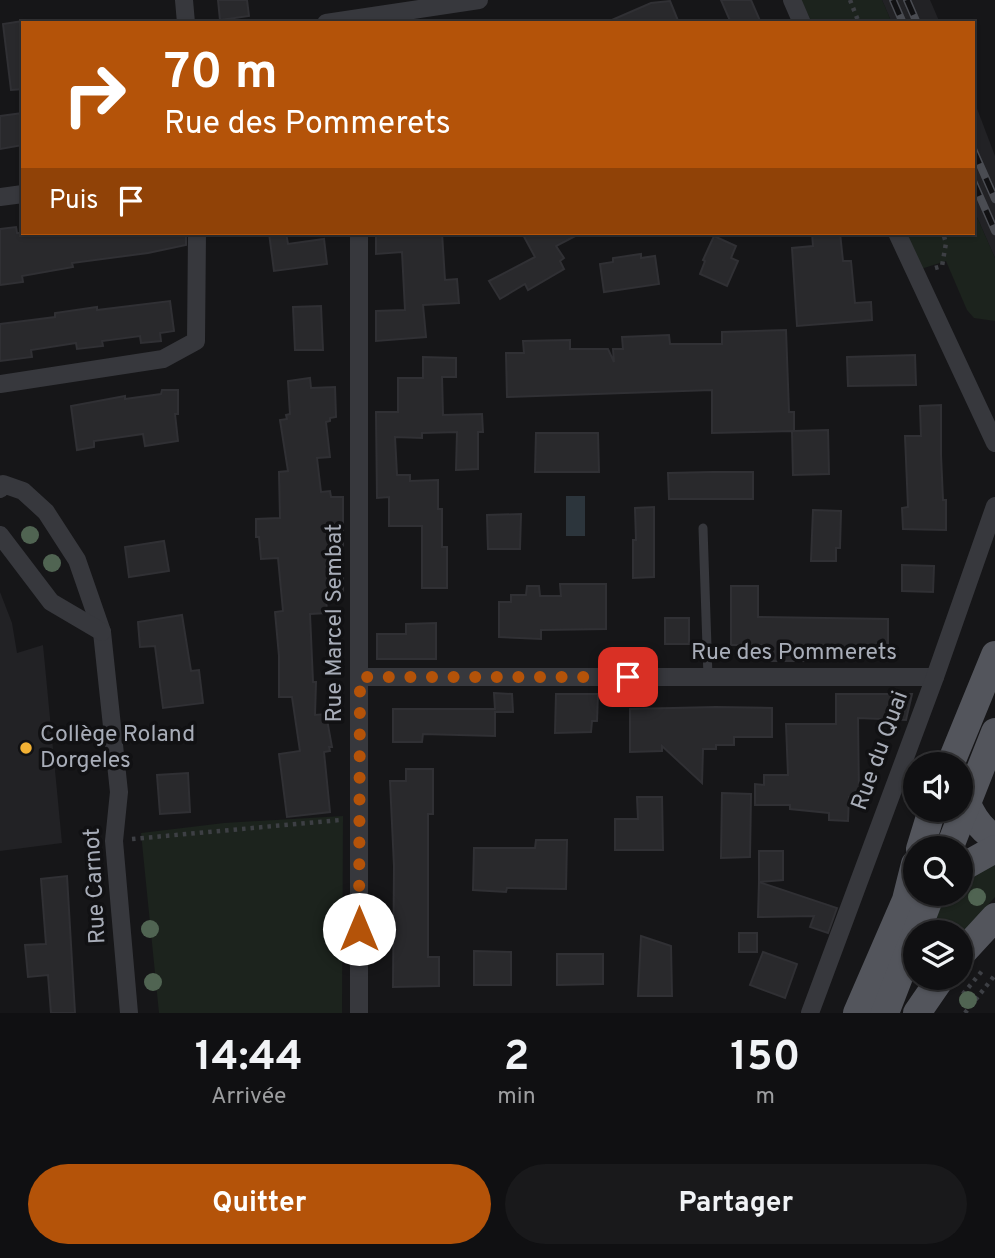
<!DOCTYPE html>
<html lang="fr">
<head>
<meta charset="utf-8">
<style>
  body { margin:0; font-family:Overpass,sans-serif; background:#19191b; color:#f1f3f6; height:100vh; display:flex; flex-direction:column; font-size:26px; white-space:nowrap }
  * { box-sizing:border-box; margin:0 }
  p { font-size:23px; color:#9c9d9f }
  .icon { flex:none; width:38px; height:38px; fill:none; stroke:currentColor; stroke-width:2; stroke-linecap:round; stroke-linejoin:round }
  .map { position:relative; height:1013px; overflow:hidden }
  .details { display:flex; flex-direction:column; background:#101012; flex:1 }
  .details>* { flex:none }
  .banner { position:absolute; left:21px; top:21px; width:954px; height:214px; border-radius:0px; box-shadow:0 2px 5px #0004,0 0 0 2px #303032; background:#b45309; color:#fff; overflow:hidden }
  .buttons { position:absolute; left:903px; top:752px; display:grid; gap:14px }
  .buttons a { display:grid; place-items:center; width:70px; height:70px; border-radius:50%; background:#101012; box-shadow:0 2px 5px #0004,0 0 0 2px #303032; font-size:35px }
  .pin { position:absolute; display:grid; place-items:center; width:60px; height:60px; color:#fff; margin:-30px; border-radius:14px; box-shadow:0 4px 10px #0006 }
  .me { position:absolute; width:77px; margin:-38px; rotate:0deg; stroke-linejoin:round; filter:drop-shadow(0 0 5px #0008) }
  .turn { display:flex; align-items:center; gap:24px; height:147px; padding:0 28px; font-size:32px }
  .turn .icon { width:91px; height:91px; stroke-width:2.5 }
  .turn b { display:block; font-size:49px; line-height:60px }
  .then { display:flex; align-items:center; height:66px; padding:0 28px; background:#0003; gap:14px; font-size:26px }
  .eta { display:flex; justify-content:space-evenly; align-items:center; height:119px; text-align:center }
  .eta b { font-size:42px; font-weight:700; line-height:49px }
  .cta { display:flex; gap:14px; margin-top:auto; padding:14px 28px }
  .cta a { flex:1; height:80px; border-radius:42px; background:#b45309; color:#fff; font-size:28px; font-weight:700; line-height:80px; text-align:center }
  .cta a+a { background:#19191b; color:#f1f3f6 }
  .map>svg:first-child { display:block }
</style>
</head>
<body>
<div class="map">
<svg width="995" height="1013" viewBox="0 0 995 1013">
  <rect width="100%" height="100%" fill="#161618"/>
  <g fill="#222225">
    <polygon points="882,0 930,0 940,23 892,23"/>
    <polygon points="973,98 995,156 995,258 973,208"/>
    <polygon points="0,592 12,623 17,653 43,645 62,843 0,851"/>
  </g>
  <g fill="#1c231d">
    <polygon points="801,0 882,0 892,23 812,23"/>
    <polygon points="973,208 995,258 995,321 974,318 967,310 946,261 921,269 905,233 973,233"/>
    <polygon points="343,816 342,1013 159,1013 141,833 224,823"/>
    <polygon points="995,859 995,897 961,934 923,933 938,894 961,894 961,876"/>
  </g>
  <rect fill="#2c353c" x="566" y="496" width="19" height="40"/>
  <g fill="#29292c" stroke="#303034" stroke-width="2">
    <polygon points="218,0 247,0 249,16 220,20"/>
    <polygon points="721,0 751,0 761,23 731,23"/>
    <polygon points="670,1 679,23 605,23 651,3"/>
    <polygon points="23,21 23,89 11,90 3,24"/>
    <polygon points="23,113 23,145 0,149 0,116"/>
    <polygon points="16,227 17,233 186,233 186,245 148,253 72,263 73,267 22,276 23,282 0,285 0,229"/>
    <polygon points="269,233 286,233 288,244 324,239 327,264 274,271"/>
    <polygon points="376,233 442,233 445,280 457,279 459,303 423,305 426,337 376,341 376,311 405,310 402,252 376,254"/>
    <polygon points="522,233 581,233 556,246 564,258 560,261 564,269 528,290 525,284 500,299 489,281 535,257"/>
    <polygon points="812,233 840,233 843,261 851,261 855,303 871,302 872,320 797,326 792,248 813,246"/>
    <polygon points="714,236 736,246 731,258 738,261 727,286 700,274 705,261 703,260"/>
    <polygon points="641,254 641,258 655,256 659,284 604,292 600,264 613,262 613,258"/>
    <polygon points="170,301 174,331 160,333 161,341 141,343 140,336 102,341 103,346 77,349 76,343 31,350 32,357 0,361 0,324 55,317 55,313 97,307 97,310"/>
    <polygon points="321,306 323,350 295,350 293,307"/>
    <polygon points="786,330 789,412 794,412 794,431 828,430 829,474 793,475 792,431 712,433 712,390 507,397 506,353 524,353 523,341 570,340 570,349 608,349 614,362 613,349 623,349 622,337 669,335 670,344 722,344 722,332"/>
    <polygon points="915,355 916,385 848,386 847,357"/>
    <polygon points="423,357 456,358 456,377 442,377 443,415 482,414 483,432 478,432 478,469 456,470 457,432 422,433 422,438 395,437 397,475 410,475 410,481 438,480 438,509 442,509 442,547 447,547 447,588 422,588 422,526 389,526 389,497 377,498 376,412 398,412 398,378 423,378"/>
    <polygon points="310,378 311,388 335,387 336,417 330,418 330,421 326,422 330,457 317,458 321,492 330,491 331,497 343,497 343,596 326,597 327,613 310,614 313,682 316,682 315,715 326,714 332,747 329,747 330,751 324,752 330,812 287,817 279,754 300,751 292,697 279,697 279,656 275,612 283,611 278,558 261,559 259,537 256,537 256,519 280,518 279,472 288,471 280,420 287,419 286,415 290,414 288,381"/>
    <polygon points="162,390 178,390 178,414 175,414 178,441 145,446 143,434 94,441 94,447 77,450 71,406 125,396 125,399 161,394"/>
    <polygon points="941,405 941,455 943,500 946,500 946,530 903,529 902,508 908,507 905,436 921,436 920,406"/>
    <polygon points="536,433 598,433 599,472 535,472"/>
    <polygon points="712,472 753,472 753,499 669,499 668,473"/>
    <polygon points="654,507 654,577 633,578 633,540 636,540 635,508"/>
    <polygon points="813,510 841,511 840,548 836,548 836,561 811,561"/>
    <polygon points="521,514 520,549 488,549 487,515"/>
    <polygon points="164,541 169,571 129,577 125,547"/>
    <polygon points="902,565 934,566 933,592 902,591"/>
    <polygon points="560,584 606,584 606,629 541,630 541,639 499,637 499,602 511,602 511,595 526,595 527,586 539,586 540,596 561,596"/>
    <polygon points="731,586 758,586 758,617 888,619 888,649 827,648 828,661 768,661 768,645 731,645"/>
    <polygon points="182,615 191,671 199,670 203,703 163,708 155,646 140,647 138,622"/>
    <rect x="665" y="618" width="24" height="26"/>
    <polygon points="436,623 436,659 377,659 377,634 406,634 406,624"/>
    <polygon points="494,693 512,694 513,712 495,712 495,736 423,734 422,742 393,742 393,709 495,709"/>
    <polygon points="556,694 598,694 597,721 592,721 591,732 555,733"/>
    <polygon points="836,694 912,694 906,720 858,718 859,797 849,797 848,821 829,820 829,813 790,809 790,805 755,805 755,784 764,785 764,775 788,775 786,724 836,724"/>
    <polygon points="716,707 772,708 772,737 734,737 734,745 716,745 716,749 703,749 702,783 662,746 662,751 630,752 630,709"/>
    <polygon points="406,769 433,769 433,814 428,814 428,957 439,957 439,986 393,987 394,866 390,781 406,781"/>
    <polygon points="188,773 190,812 160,814 157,775"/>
    <polygon points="722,793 751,794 750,857 721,858"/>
    <polygon points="637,797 662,797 663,850 615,850 615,819 638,819"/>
    <polygon points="536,840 567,840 566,889 507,888 506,892 473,890 474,848 535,848"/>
    <polygon points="759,851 783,851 783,880 759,882"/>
    <polygon points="67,876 75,1013 51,1013 48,975 28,977 25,945 46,944 41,879"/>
    <polygon points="759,882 837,908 828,933 810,927 814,916 758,917"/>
    <rect x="739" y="933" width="18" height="19"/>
    <polygon points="641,936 671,946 672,996 638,996"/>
    <polygon points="474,951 511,952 511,985 474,985"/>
    <polygon points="763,952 797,964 785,998 750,985"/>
    <polygon points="557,954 603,954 603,984 557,985"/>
  </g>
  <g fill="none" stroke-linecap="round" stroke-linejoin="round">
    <g stroke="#3d3f44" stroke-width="4.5" stroke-dasharray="3.5 5" stroke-linecap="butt">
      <polyline points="850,0 859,23"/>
      <polyline points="935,268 942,266 946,243 943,233"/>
      <polyline points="132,839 340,820"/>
      <polyline points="963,994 982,971"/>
      <polyline points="965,1013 995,975"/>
    </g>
    <polyline stroke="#37383d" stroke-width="9" points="703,528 708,677"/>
    <g stroke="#37383d" stroke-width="18">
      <polyline points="184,0 186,23"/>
      <polyline points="792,0 802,23"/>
      <polyline points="326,23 479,0"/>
      <polyline points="0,197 23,194"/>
      <polyline points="897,233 995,443"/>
      <polyline points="0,384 163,359 196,341 197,233"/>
      <polyline points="0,489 3,484 23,491 46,512 77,560 102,632 119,792 114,841 129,1013"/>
      <polyline points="0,535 51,602 102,632"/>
      <polyline points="360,677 935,677"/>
      <polyline points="359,1013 359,233"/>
      <polyline points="810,1013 935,677 995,506"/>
    </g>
    <g stroke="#53555c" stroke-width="28">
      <polyline points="950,765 995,655"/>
      <path d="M963,792C968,810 979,829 995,838"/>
      <polyline points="920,849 932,810"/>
      <polyline points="949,849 995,732"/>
      <polyline points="961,868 995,849"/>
      <polyline points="961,954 995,917"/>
      <polyline points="857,1013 906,900 915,864"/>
      <polyline points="885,1013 931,894"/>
      <polyline points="917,1013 941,978"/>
    </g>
    <g stroke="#4a4c52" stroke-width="8">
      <g id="rail">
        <polyline points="893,0 903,23"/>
        <polyline points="907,0 917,23"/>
        <polyline points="973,149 995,199"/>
        <polyline points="973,181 995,231"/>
      </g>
    </g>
    <use href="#rail" stroke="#111113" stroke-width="5" stroke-dasharray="16" stroke-linecap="butt"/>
  </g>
  <g fill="#506452">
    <circle cx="30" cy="535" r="9"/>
    <circle cx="52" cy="563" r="9"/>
    <circle cx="977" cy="897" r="9"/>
    <circle cx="150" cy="929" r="9"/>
    <circle cx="153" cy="982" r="9"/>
    <circle cx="968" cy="1000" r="9"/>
  </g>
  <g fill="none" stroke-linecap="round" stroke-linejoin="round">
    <polyline stroke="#b45309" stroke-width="12" stroke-dasharray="0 21.6" points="359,929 360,677 628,677"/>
  </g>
  <circle fill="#f2b134" stroke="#111113" stroke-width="2.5" cx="26" cy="748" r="7"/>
  <g text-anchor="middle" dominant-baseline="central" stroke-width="7" stroke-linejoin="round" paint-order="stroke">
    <g font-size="23" fill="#a8adb8" stroke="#111113">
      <text transform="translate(335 623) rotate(-90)">Rue Marcel Sembat</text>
      <text x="794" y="653">Rue des Pommerets</text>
      <text transform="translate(881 751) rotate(-70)">Rue du Quai</text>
      <text transform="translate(96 886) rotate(-93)">Rue Carnot</text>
    </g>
    <g font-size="23" fill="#a8adb8" stroke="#111113" text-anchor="start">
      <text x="40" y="735">Collège Roland<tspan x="40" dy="26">Dorgeles</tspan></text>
    </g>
  </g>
</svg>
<div class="buttons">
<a><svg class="icon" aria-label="sound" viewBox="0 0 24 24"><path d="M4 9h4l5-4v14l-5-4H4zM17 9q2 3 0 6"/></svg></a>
<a><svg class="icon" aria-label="search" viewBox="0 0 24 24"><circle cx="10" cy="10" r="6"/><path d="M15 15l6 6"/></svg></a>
<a><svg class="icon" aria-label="layers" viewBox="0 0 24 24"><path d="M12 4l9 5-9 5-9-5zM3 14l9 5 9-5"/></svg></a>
</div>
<div class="pin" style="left:628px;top:677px;background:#d93025"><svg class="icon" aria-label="arrive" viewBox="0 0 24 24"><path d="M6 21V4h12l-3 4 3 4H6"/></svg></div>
<svg class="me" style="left:359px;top:929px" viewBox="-20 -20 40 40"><circle r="19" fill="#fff"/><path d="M0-13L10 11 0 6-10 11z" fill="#b45309"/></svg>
<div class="banner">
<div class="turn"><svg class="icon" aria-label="right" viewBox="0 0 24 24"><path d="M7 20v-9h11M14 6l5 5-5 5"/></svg><div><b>70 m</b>Rue des Pommerets</div></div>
<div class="then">Puis<svg class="icon" aria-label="arrive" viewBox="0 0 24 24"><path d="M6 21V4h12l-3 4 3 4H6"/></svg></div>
</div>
</div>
<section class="details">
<div class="eta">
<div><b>14:44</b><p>Arrivée</p></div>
<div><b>2</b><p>min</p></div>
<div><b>150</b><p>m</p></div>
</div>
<div class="cta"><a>Quitter</a><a>Partager</a></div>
</section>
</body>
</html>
